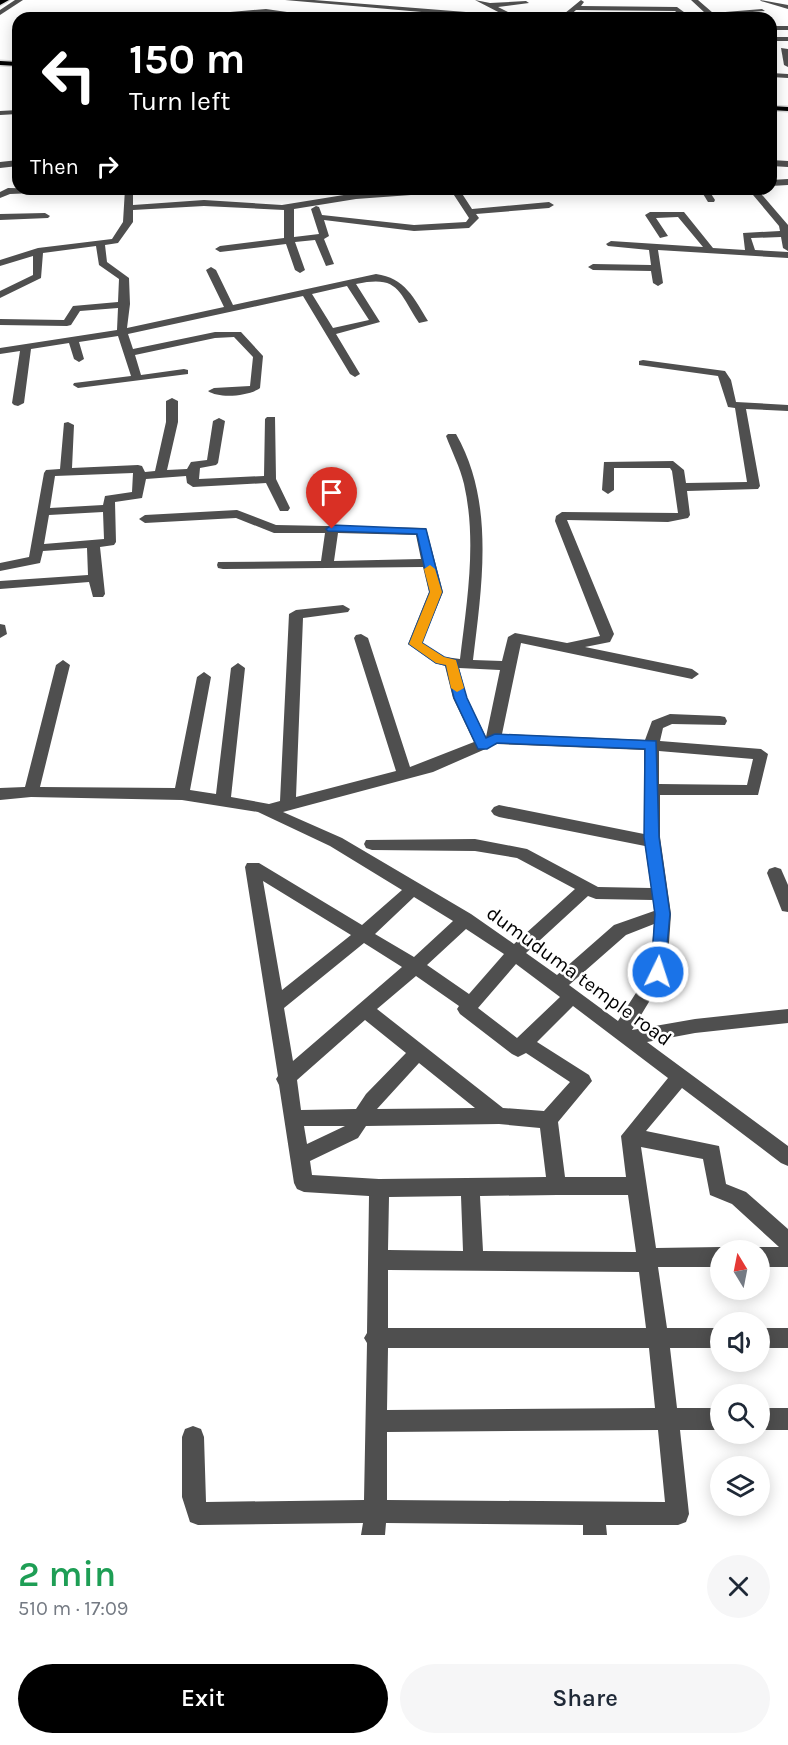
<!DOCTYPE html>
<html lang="en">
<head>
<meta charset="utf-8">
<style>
  body { margin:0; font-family:Karla,sans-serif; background:#f6f6f7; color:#1f2937; height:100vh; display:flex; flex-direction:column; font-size:22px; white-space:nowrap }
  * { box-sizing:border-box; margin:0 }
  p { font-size:20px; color:#747a83 }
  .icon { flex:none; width:33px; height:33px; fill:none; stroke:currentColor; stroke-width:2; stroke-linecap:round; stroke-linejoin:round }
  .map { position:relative; height:1535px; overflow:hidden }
  .details { display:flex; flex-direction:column; background:#fff; flex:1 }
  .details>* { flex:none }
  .hud { position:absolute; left:12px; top:12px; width:765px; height:183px; border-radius:18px; box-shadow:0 3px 15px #0003; background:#000; color:#fff; overflow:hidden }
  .needle { width:39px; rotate:350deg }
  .buttons { position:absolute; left:710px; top:1240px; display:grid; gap:12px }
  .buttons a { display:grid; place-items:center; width:60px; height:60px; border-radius:50%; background:#fff; box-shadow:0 3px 15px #0003; font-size:30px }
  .pin { position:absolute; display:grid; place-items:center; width:51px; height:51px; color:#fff; margin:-62px -26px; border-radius:50% 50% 50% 0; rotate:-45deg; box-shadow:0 0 6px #0007 }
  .pin .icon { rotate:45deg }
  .me { position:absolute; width:66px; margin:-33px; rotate:4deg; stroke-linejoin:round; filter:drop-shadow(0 0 4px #0008) }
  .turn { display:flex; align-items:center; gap:21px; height:126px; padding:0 18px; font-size:27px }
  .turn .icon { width:78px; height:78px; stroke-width:2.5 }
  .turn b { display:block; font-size:42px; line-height:51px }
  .then { display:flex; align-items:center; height:57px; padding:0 18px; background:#0003; gap:12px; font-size:22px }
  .round { display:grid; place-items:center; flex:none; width:63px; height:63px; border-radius:32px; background:#f6f6f7 }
  .head { display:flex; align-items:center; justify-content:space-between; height:102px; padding:0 18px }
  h1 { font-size:36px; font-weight:600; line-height:45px; color:#1e9e55 }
  .action { display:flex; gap:12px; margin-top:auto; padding:12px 18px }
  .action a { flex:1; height:69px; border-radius:36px; background:#000; color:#fff; font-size:24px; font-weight:600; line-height:69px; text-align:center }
  .action a+a { background:#f6f6f7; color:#1f2937 }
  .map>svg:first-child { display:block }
</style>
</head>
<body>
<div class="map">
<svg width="788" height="1535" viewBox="0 0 788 1535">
  <rect width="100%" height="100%" fill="#fff"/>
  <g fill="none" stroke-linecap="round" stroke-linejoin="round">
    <g stroke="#dbdbdb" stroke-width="3">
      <g id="major">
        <polygon points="0,61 18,62 18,66 0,65"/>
        <polygon points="771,106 788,107 788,111 771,110"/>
      </g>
    </g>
    <g stroke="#dbdbdb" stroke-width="3">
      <polygon id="highway" points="0,0 9,0 0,5"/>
    </g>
    <g fill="#4f4f4f" fill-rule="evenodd">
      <polygon points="15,0 23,0 0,15 0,10"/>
      <polygon points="285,0 314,0 504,15 475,0 490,3 526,1 529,3 498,7 510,13 511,15 521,18 490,18"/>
      <polygon points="581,0 584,2 581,6 677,7 688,15 705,13 691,0 698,0 713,13 762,9 765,11 683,18 675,11 576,10 567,18 559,18"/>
      <polygon points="760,0 788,5 788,9 761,1"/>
      <polygon points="266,9 329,18 300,18 262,13 200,17 196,15"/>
      <rect x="771" y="26" width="17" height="4"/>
      <rect x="771" y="37" width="17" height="4"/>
      <polygon points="781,48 788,49 788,67 784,65"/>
      <polygon points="771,73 788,74 788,78 771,77"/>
      <polygon points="18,110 18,114 0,115 0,111"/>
      <polygon points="18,160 18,166 0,168 0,162"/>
      <polygon points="771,160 788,161 788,167 771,166"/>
      <polygon points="788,179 788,185 771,186 771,180"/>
      <polygon points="8,188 63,189 59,192 10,194 0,198 0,192"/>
      <path d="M125,189H133V205L204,200L282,205L356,193L459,189L472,209L549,202L554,205L549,208L476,214L479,218L469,228L414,231L324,220L329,236L324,239L334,264L326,266L315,240L295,242L305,270L300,273L295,270L286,244L220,252L215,249L220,246L284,238V210L204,206L133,210V222L118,243L105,245L107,262L129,278L130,304L127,328L224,307L206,270L211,267L216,270L233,305L376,274C405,278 414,298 428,321L419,323C398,291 399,275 356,284L380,322L336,334L360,374L355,377L350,374L303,296L128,334L133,349L215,332H241L263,356L260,388C250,396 219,399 208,391L214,388L250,386L253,357L234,337L215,338L135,355L141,375L184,369L188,370V374L78,388L73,385L74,383L131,376L118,336L79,342L84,359L79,362L74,359L69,343L31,349L24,403L18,406L14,405L12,403L20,351L0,354V348L117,330L118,308L80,311L71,325L67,326L0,325V319L64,320L73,306L118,302L119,279L99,265L96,246L43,253L41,278L0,298V291L33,275V256L0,266V260L38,248L112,239L123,222ZM452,192L469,218L466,222L414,225L322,215L319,207L316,206L311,209L319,234L294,237V209L356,199ZM347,286L369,320L333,328L312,294Z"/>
      <polygon points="700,189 708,189 715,200 714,202 708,202"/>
      <polygon points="748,189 757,189 788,225 788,251 783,248 781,237 751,238 755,250 788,252 788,258 658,250 663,283 658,286 653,283 651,271 593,270 588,267 593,264 651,265 649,250 608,246 606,244 611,241 703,247 678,217 656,218 668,236 660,238 645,215 650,212 684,212 713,248 745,250 743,233 780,231 779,226"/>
      <polygon points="45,213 50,216 48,218 0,220 0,214"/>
      <path d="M643,360L725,371L731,380L736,402L788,405V411L746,409L760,486L758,489L687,491L690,515L688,518L668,522L567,520L614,634L610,642L585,647L692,669L699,674L692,679L521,643L502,734L645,740L652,721L670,714L720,716L725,717L727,721L725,725L672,724L663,728L660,741L761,749L768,754L758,795H660V837L671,914L667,972L632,1030L695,1019L788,1009V1023L695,1033L647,1042L788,1146V1166L781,1163L682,1088L646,1131L719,1146L726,1184L746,1192L788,1229V1267H759V1251L752,1250L759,1247H779L732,1204L710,1195L703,1159L641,1147L656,1248L720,1247L727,1251H720V1267H658L667,1328H720V1348H670L677,1408H720V1430H680L689,1514L686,1522L678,1525H606L607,1535H583V1525L386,1523L385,1535H361L363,1523L198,1525L190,1522L182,1497V1437L185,1429L193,1426L201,1429L204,1437L206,1502L364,1500L367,1343L364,1338L367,1333L369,1196L304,1192L297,1189L294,1183L279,1085L276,1079L278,1076L245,867L247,863H259L362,925L402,890L330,846L258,812L182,800L31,797L0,800V788L25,787L56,665L63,660L70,665L40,787L175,788L197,677L204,672L211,677L190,790L216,794L231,668L238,663L245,668L231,797L269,804L280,801L289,614L296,610L343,605L350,609L348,612L303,618L296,797L396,771L354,638L356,635L361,634L368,638L410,767L474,742L453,698L445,666L435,663L408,644L429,592L423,567L223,569L218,568L217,565L218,562L321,561L325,533H274L236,518L145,523L139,519L145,515L237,510L276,525L426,528L443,592L422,643L445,657L460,659C467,601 477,541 464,484C460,467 452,452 446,436L448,434H456C495,502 482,585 473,660L502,661L508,637L515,633L567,643L600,636L555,521L556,516L562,512L678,513L672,471L670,468H614V490L608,494L602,490L604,462L673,461L684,470L686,483L747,482L735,408L728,407L718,376L639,365V361ZM338,533L416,535L421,559L334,561ZM459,668L500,670L486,737L467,698ZM497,744L644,750V834L499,805L494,807L491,811L494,815L499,817L645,846L651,888L598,887L527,849L475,839L366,840L364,844L366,848L372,850L475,851L517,858L575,889L514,944L471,914L342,838L283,812L433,772ZM659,751L753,759L747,785L659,784ZM263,881L351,935L282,990ZM588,896L596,899L653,900L654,911L614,925L557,975L526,953ZM414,897L453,921L414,957L375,934ZM654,924L650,971L618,1021L569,985L626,935ZM466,929L504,954L469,994L427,965ZM364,943L402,967L293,1061L284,1008ZM516,964L560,997L517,1038L478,1008ZM416,976L459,1006L457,1009L460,1014L512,1054L518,1057L526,1053L570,1082L544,1111L503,1108L377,1009ZM573,1006L668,1078L621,1136L626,1177H565L558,1122L592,1081L589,1075L537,1042ZM365,1020L406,1053L366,1094L356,1109L301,1110L297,1080ZM419,1063L475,1108L377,1109ZM499,1124L540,1128L546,1177L379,1179L312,1175L310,1161L358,1138L366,1126ZM304,1126H345L307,1144ZM557,1195H628L636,1252L483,1251L480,1196ZM461,1196L463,1251L388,1250L389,1197ZM388,1270L639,1272L646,1328H388ZM388,1348H649L655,1408L387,1410ZM658,1430L665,1502L387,1500V1432Z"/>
      <path d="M172,398L178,401V422L167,470L187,469L191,462L207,460L213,421L219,418L225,421L218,463L216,465L200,468L199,479L264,476L265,419L267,417H275L276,479L290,508L288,511H280L266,483L193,487L187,483L186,476L146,479L142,498L115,502L116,542L114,545L100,547L105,594L103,597H93L89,582L0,589V581L88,575L87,548L43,551L40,563L0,571V563L29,557L44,473L46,470L60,469L64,423L68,422L74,425L72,468L138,465L142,466L145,472L155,471L166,422V401ZM133,473L132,492L105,496L103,505L50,508L55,476ZM103,512L104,539L44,544L49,515Z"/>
      <polygon points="0,624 5,625 7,634 0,638"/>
      <polygon points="775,867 781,869 788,885 788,912 782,911 767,873 769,869"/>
      <rect x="759" y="1328" width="29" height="20"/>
      <rect x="759" y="1408" width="29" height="22"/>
    </g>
    <use href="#major" fill="#000" fill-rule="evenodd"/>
    <use href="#highway" fill="#000" fill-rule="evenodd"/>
  </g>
  <polygon fill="#1a73e8" stroke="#114b97" stroke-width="1.5" points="332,525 426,529 442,592 422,643 444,657 456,660 467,698 486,738 495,734 656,741 659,837 670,914 664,977 653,977 651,972 655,914 644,837 645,749 497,743 487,749 478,749 454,698 446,665 436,663 409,644 430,592 417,534 328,531 326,529"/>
  <polygon fill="#f59e0b" points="430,565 435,569 442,592 422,643 444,657 456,660 464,688 457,692 451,688 446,665 436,663 409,644 430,592 424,569"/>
  <g text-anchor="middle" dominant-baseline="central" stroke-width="5" stroke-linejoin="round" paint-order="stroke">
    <g font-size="20" fill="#000" stroke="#fff">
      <text transform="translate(579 976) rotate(36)">dumuduma temple road</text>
    </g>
  </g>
</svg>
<div class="buttons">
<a><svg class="needle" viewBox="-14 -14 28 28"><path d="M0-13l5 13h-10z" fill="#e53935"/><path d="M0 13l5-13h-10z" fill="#747a83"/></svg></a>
<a><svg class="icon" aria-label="sound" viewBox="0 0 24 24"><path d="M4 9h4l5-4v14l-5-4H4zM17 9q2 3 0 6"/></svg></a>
<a><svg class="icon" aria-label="search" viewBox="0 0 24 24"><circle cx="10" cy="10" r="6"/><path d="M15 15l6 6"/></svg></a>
<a><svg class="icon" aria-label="layers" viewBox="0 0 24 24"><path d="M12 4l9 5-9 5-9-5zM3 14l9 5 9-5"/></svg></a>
</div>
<div class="pin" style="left:332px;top:529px;background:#d93025"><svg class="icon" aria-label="arrive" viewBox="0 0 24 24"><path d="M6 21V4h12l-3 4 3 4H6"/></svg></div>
<svg class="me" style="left:658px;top:972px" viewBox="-20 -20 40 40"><circle r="17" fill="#1a73e8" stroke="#fff" stroke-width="3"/><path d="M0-11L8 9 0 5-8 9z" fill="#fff"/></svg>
<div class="hud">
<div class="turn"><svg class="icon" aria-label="left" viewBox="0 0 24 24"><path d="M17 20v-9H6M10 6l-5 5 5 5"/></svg><div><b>150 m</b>Turn left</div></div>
<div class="then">Then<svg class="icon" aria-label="right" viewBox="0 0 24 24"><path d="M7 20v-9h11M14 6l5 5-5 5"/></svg></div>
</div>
</div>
<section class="details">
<div class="head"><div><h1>2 min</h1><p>510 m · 17:09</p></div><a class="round"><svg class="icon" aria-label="close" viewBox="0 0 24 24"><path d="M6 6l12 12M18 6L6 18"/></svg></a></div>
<div class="action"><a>Exit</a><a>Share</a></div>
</section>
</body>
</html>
